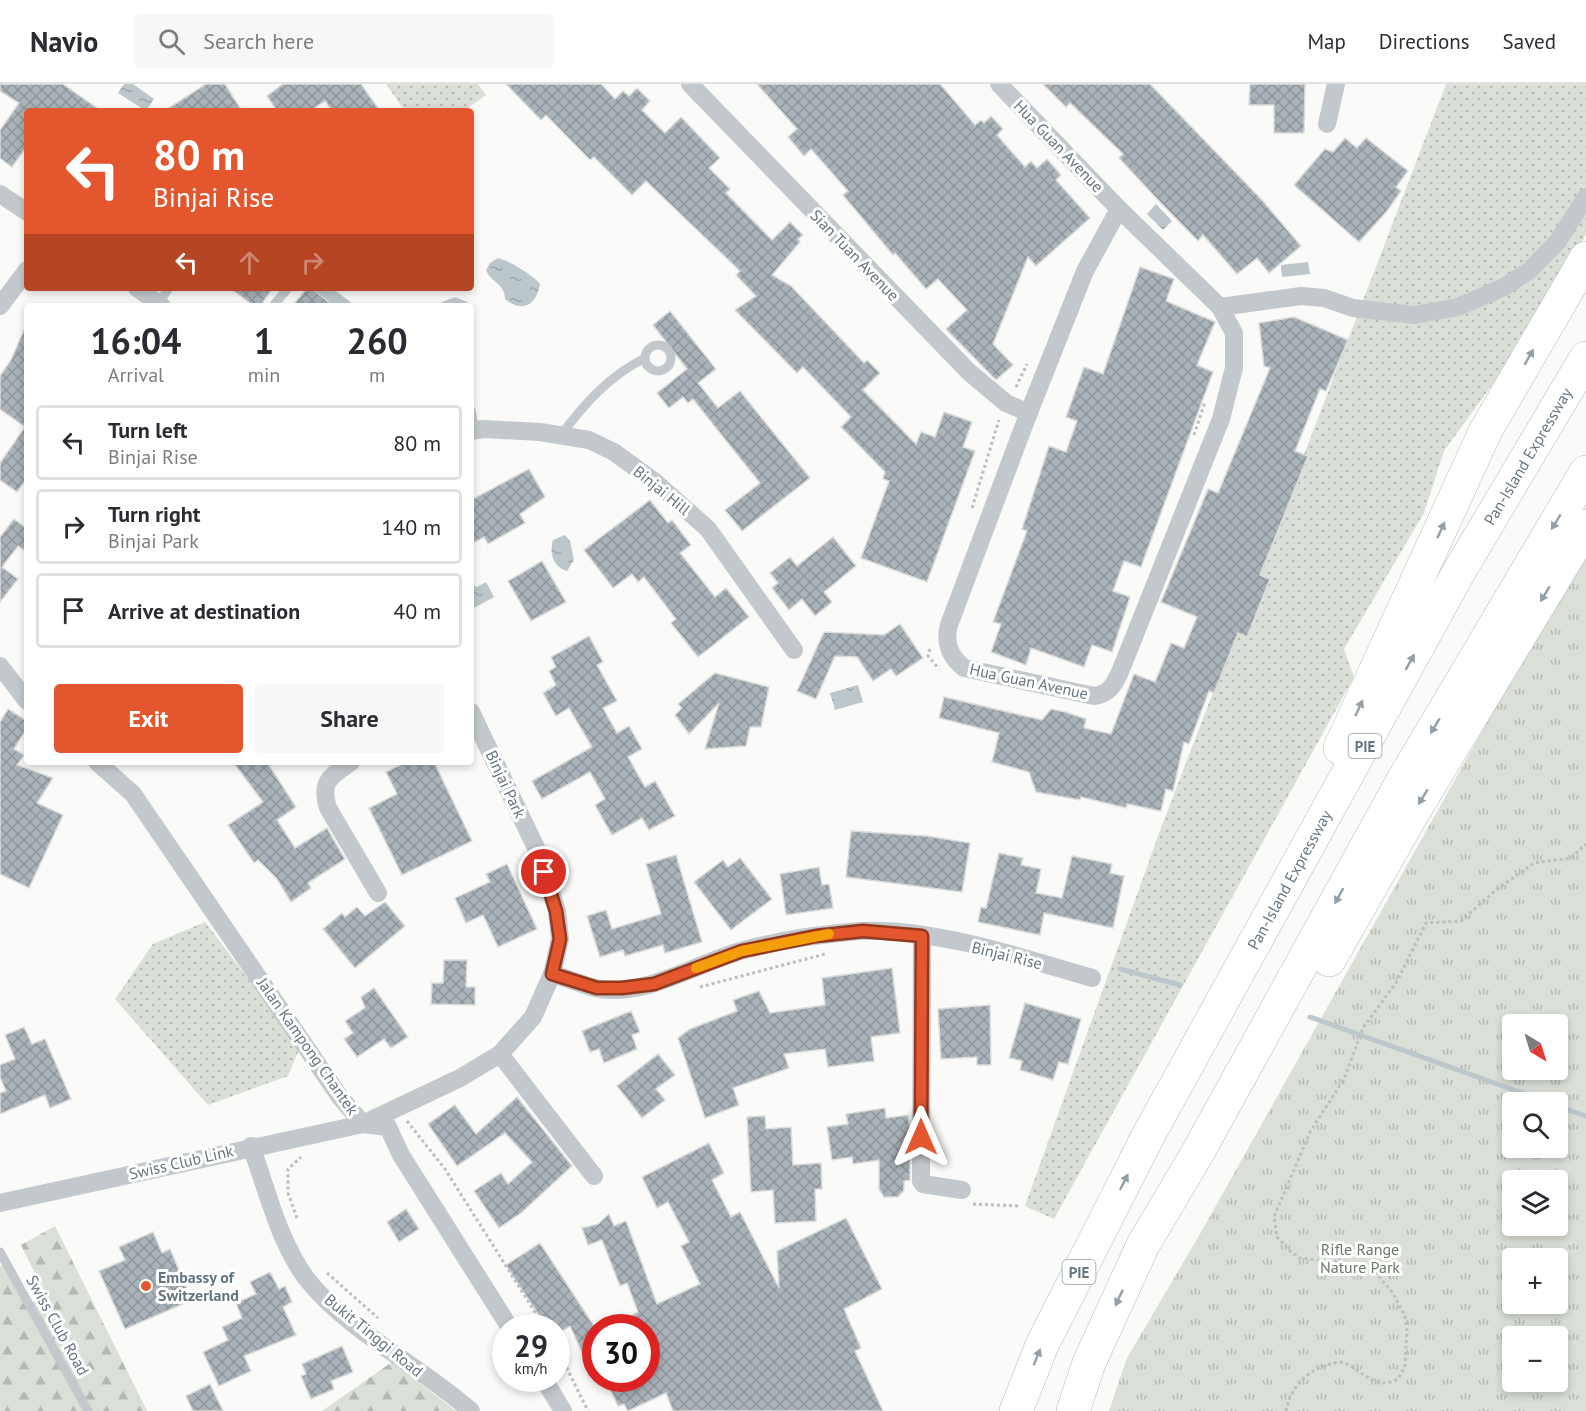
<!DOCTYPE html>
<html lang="en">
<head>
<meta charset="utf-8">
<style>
  body { margin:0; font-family:"PT Sans",sans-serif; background:#f7f7f7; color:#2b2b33; height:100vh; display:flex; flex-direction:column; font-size:22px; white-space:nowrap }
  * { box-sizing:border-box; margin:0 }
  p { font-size:20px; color:#7c7c81 }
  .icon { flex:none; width:33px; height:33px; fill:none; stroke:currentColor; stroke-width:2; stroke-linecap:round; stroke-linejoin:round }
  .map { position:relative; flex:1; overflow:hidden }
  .details { position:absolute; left:24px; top:219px; width:450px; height:462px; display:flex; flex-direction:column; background:#fff; border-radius:6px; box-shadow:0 3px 9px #0003 }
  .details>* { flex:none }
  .hud { position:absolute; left:24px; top:24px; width:450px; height:183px; border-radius:6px; box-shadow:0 3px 9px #0003; background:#e4572e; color:#fff; overflow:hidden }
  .needle { width:39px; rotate:142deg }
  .fabs { position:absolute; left:1502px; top:930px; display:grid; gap:12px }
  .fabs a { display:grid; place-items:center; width:66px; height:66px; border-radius:6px; background:#fff; box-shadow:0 3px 9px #0003; font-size:30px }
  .speed { position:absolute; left:492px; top:1230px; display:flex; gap:12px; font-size:30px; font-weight:700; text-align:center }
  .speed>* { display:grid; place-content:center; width:78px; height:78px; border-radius:50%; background:#fff; box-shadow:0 3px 9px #0003; line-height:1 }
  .speed small { font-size:15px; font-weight:400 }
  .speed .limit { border:9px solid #d22; background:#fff; color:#111 }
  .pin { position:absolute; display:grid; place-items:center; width:51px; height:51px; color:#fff; margin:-26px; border:3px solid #fff; border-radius:50%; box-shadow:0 2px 6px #0007 }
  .me { position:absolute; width:66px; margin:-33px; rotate:0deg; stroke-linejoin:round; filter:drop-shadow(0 0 4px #0008) }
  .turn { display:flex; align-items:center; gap:21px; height:126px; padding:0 30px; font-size:27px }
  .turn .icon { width:78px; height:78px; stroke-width:2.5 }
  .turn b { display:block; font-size:42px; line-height:51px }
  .lanes { display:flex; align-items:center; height:57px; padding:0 30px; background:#0003; justify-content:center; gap:30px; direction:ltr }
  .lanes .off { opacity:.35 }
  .eta { display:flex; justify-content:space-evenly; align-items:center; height:102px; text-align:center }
  .eta b { font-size:36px; font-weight:700; line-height:42px }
  .button { display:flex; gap:12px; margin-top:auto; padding:12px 30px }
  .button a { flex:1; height:69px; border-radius:6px; background:#e4572e; color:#fff; font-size:24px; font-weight:700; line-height:69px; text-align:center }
  .button a+a { background:#f7f7f7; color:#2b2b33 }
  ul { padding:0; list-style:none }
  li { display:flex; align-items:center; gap:18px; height:75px; margin:0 12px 9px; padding:0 18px; border:3px solid #e1e1e2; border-radius:6px }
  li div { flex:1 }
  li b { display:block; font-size:22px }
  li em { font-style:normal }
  header { display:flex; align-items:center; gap:36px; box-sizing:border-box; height:84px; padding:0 30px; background:#fff; border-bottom:2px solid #e1e1e2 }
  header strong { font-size:28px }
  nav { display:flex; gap:33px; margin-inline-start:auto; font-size:21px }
  .search { width:420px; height:54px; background:#f7f7f7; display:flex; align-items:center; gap:15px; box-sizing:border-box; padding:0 21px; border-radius:6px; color:#7c7c81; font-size:22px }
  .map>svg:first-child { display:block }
</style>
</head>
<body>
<header>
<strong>Navio</strong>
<div class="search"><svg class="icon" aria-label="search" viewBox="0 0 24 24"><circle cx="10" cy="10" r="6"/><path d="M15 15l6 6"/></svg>Search here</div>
<nav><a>Map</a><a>Directions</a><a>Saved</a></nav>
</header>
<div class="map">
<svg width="1586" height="1327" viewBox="0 0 1586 1327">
  <defs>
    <pattern id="grass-dots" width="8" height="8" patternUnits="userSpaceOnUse" patternTransform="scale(1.5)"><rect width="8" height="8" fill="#dadfd7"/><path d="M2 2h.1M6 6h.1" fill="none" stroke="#b4b9b4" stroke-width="1.8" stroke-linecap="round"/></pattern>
    <pattern id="forest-firs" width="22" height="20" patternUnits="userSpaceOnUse" patternTransform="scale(1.5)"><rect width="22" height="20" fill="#dadfd7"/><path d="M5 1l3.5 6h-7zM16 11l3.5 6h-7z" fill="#b4b9b4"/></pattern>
    <pattern id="park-tufts" width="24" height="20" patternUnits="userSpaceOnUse" patternTransform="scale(1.5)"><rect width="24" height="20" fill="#dadfd7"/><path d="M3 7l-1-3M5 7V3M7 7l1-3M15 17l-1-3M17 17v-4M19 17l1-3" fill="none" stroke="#b4b9b4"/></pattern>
    <pattern id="water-ripples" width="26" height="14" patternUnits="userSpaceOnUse" patternTransform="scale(1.5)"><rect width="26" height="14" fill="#bbc7cb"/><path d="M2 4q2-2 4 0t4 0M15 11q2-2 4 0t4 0" fill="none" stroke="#9ca6aa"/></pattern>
    <pattern id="building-cross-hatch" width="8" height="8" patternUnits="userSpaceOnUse" patternTransform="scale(1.5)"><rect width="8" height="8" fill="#aab3b9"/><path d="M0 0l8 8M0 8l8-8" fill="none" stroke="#8e969c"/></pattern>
  </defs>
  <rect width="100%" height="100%" fill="#fafaf8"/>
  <g fill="url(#grass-dots)">
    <polygon points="386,0 478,0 486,11 464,27 405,27"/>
    <polygon points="1446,0 1586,0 1586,150 1546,227 1444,367 1424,429 1344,565 1354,593 1054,1135 1025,1122 1161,744"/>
    <polygon points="205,838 300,963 288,992 208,1021 115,915 153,860"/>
  </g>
  <g fill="url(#forest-firs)">
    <polygon points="55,1142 147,1327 0,1327 0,1182 10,1177 30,1219 46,1212 21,1161"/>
    <polygon points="392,1278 456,1327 322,1327"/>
  </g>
  <path fill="url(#park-tufts)" fill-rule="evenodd" d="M1586,474V1327H1109L1127,1274L1200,1150L1526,569ZM1512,940H1557V986H1512ZM1512,1018H1557V1064H1512ZM1512,1096H1557V1142H1512ZM1512,1174H1557V1220H1512ZM1512,1252H1557V1298H1512Z"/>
  <g fill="url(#water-ripples)">
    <polygon points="124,0 133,0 154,15 146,27 118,9"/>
    <polygon points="1156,120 1172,137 1163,146 1147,130"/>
    <path d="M498,174C508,176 534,192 540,200C536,222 522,229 505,215C505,199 491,199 486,186L490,179Z"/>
    <polygon points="1308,178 1310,190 1282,193 1281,181"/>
    <polygon points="311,204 332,204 353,220 324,222"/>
    <path d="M565,451L570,457L574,476L567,487C553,483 549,469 553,456Z"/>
    <polygon points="486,498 494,513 474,524 471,522 471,500 477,503"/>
    <polygon points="858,601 863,618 835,626 830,609"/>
  </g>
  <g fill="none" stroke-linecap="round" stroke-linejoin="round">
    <g stroke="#bbc7cb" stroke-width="5">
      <polyline points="1120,885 1180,901"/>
      <polyline points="1310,933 1547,1018"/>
      <polyline points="1557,1022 1586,1032"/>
    </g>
  </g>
  <g fill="url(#building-cross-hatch)" stroke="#dcdcda" stroke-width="1.5">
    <polygon points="0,0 63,0 101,27 27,27 27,62 12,83 0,74 0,46 19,19 0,7"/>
    <polygon points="206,0 225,0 242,27 164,27"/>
    <polygon points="283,0 361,0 380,27 332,27 325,17 310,27 277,27 267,12"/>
    <polygon points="506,0 601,0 615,15 623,7 629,12 637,4 650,17 642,26 665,49 681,33 720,74 709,84 730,105 726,109 772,156 790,138 803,151 798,155 800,158 772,191 791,202 864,279 867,276 880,289 863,306 916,360 921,348 935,353 944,328 972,338 963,363 975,367 927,498 861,474 889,397 883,395 885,388 841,343 851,333 803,283 797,289 735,226 756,212 736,191 740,187 646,97 632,111 594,73 590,76 546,31 541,36"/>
    <polygon points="757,0 940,0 975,41 981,36 984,39 991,32 1003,45 997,51 1025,83 1031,77 1037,84 1047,75 1061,91 1056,96 1090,134 1036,182 1028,173 993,260 1013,281 996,296 946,245 967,226 938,195 926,205 895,169 893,171 843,111 848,107 811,65 804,72 788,53 797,45"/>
    <polygon points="1043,0 1150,0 1262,116 1301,162 1269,189 1257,174 1237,190 1203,151 1198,157 1159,117 1119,74 1123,70 1070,19 1066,23"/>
    <polygon points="1250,0 1305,0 1304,49 1274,49 1274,21 1249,21"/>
    <polygon points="1345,54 1357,64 1366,54 1408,87 1396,103 1401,107 1387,127 1359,158 1294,101 1325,65 1333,68"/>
    <polygon points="1140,183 1174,195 1166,217 1215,238 1197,281 1213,288 1141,483 1124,477 1113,507 1130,513 1112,568 1092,561 1084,583 1031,564 1026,581 991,568 1001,540 993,538 1027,447 1022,445 1049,362 1066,368 1077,337 1066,333 1084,283 1103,290"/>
    <polygon points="230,204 273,204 260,222 254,222"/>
    <polygon points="307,204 311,204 333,222 292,222"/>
    <polygon points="670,227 716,285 698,299 718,324 740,307 810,394 742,447 725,426 760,399 693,315 688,319 683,313 669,324 657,309 687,285 653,241"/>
    <polygon points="1294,233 1348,256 1326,307 1320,305 1295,367 1308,372 1260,491 1270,495 1247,553 1238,549 1214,609 1209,607 1189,660 1184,658 1173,707 1166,705 1161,727 1127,720 1126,724 1081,713 1080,716 1036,708 1029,688 992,678 999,649 939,634 944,613 1042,636 1051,625 1065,628 1086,635 1084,644 1111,650 1134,590 1155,598 1171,559 1184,564 1197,533 1161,518 1208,405 1218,409 1270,284 1264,282 1259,239"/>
    <polygon points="27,239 27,394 17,408 0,396 0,379 25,343 0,325 0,292 11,276"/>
    <polygon points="529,385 545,413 520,430 525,439 488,460 484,453 471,460 471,416"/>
    <polygon points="650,416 668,439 672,436 691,461 680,469 715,513 726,504 749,533 698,573 671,539 676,535 644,493 638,498 632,490 613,504 584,466"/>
    <polygon points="14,435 27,445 27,468 18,462 2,483 18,495 0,518 0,453"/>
    <polygon points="833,453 856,482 824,508 832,518 815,532 802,515 789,526 772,504 778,499 770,489 790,473 797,482"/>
    <polygon points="542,477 566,518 531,537 508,497"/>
    <polygon points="900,540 923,574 896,592 891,585 873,597 857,573 835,572 816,615 797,607 824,548 884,551"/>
    <polygon points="589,552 603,578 597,581 617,617 603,624 617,649 629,642 642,665 628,673 645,703 655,697 675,732 649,746 642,734 612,751 595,721 605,715 590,688 542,715 532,697 592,663 569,624 556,632 543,609 556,601 549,587 556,583 551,573"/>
    <polygon points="715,589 769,603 761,643 750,643 746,662 705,665 719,619 689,650 675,631 682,624 678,620"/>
    <polygon points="8,625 27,637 27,644 14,665 24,671 17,681 53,694 37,719 63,731 29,804 0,790 0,638"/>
    <polygon points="233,678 267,678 296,723 277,736 295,764 327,744 345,775 308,799 311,804 291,818 277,795 258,776 254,779 228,741 263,718"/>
    <polygon points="406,678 434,678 472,757 402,791 369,724 397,710 386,688"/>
    <polygon points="851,747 927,752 970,759 962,808 846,793"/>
    <polygon points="999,769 1023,774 1021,781 1041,785 1036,809 1062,814 1072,772 1112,780 1110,789 1124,792 1113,844 1044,829 1040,851 978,838 981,823 986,824"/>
    <polygon points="676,771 702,858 665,869 663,861 625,872 623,866 600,873 587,832 606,826 612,845 661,830 646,780"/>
    <polygon points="740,774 772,815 731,846 694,798 723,776 728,783"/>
    <polygon points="507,780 537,845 498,863 483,831 466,839 455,814 490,798 486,790"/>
    <polygon points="819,783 822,801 829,800 833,824 786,831 780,790"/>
    <polygon points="385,818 405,842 355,884 323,845 342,829 345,833 357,823 365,832"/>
    <polygon points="444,876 467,876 466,903 475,903 475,921 431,920 432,899 443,899"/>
    <polygon points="892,884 900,949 871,953 874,977 828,983 825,965 784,970 789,984 733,1004 739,1021 705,1034 678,954 690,945 737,927 733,916 759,907 770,929 825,921 822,894"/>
    <polygon points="374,904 408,953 391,964 384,955 357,973 344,955 353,949 345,937 365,924 361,913"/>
    <polygon points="1025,919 1081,935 1068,980 1059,978 1053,996 1020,986 1022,977 1009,974"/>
    <polygon points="990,921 991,981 977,981 977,973 941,975 938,925"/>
    <polygon points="631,927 640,948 632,951 637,965 604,979 599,965 590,968 582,947"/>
    <polygon points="24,943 32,960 45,955 71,1015 50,1024 45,1011 0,1030 0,1009 6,1007 0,993 0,981 15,975 5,951"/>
    <polygon points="658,970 675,991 656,1005 665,1016 642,1034 617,1002"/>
    <polygon points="517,1013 572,1082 521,1129 499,1144 474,1107 501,1089 508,1100 532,1078 505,1049 457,1082 428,1040 455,1021 476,1050"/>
    <polygon points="885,1024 886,1034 908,1031 910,1047 910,1096 904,1097 904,1106 898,1113 884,1113 879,1105 879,1076 853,1080 852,1073 832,1076 827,1043 848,1040 846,1030"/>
    <polygon points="765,1032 766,1045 791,1043 793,1081 821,1079 822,1105 815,1105 816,1137 775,1139 773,1106 751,1108 747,1033"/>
    <polygon points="709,1059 724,1089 712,1096 731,1133 740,1128 779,1204 777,1167 846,1134 882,1205 844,1225 861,1264 855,1267 883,1327 673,1327 666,1309 628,1327 624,1320 618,1322 605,1294 646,1294 646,1244 605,1244 638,1228 627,1199 620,1202 602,1156 588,1161 582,1144 598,1140 609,1130 614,1142 626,1137 657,1220 700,1200 681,1162 689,1158 668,1118 657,1124 642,1093"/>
    <polygon points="406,1125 419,1145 399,1158 387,1138"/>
    <polygon points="153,1148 162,1169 170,1165 192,1216 125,1245 99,1187 125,1176 119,1163"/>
    <polygon points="540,1159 596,1245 596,1299 570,1242 556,1251 556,1244 547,1244 506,1181"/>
    <polygon points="270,1188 279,1205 285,1202 292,1218 283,1223 296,1251 244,1272 251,1287 219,1302 203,1268 228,1256 222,1243 242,1234 236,1219 256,1210 250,1198"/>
    <polygon points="342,1262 353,1288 331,1297 334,1305 311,1315 301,1292 306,1290 302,1280"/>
    <polygon points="210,1300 223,1327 193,1327 186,1312"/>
  </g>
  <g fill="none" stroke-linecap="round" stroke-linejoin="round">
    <g stroke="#b4b9bd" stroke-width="34">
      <g id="motorway">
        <polyline points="1340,664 1486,346 1586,174"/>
        <polyline points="1329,876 1411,732 1586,442"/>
        <path id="s1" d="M1016,1327L1042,1261L1148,1052L1460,486L1586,274"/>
        <polyline points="1073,1327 1089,1279 1143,1161 1197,1070 1402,698 1586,388"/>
      </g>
    </g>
    <g stroke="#bbbfc2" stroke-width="3" stroke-dasharray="3 3" stroke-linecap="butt">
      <polyline points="1016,303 1027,280"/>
      <polyline points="1194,351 1205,318"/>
      <polyline points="972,424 999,336"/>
      <polyline points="930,565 928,572 939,585"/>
      <polyline points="700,903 825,870"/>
      <polyline points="407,1037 445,1085 545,1244"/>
      <polyline points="973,1120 1019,1122"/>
      <polyline points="297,1134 288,1109 288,1085 301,1073"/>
      <polyline points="327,1189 378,1234"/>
      <polyline points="556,1262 588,1327"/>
      <path d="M1286,1327C1291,1299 1313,1281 1341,1278C1361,1284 1375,1308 1398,1295L1405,1282L1407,1246L1405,1232L1392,1208L1377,1190L1361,1181L1300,1174L1291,1168L1277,1153L1274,1133L1310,1048L1344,995L1363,944L1396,899L1426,839L1461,837L1496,806L1534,779L1571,774L1586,760"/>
    </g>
    <g stroke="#c3c8cc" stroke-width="9">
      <polyline points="158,219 169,204"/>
      <polyline points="273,222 288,204"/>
      <polyline points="444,222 455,218 465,222"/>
      <circle cx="658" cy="274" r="13"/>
      <polyline points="471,326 475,347"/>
      <path d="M561,351C585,319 609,292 645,274"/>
      <polyline points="0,1168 88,1327"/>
    </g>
    <g stroke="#c3c8cc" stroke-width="18">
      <polyline points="690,0 969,288 1006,319 1029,329"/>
      <path d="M999,0L1119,125L1220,223L1234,249V284L1221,335L1120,588C1114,601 1109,610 1094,612L964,584C950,573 944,558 949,541L1026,336L1085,187L1119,125"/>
      <polyline points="1327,40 1336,0"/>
      <polyline points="0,110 27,128"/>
      <polyline points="137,204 162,222"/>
      <polyline points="0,222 27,186"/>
      <polyline points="1220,223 1301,212 1324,214 1353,224 1414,231 1458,223 1504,203 1530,186 1558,157 1586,113"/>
      <polyline points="471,347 484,345 540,348 589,356 614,368 655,398 708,445 794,566"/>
      <polyline points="0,582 27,617"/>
      <polyline points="97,678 133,710 340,1013 363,1040 388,1043 401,1071 510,1244"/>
      <path d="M351,678C330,693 320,697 328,724L378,809"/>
      <polyline points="922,852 921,1097 923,1100 962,1106"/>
      <path d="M552,890C566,894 581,900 595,904C644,915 698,878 744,866C781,856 821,850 860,847C932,843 1023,874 1092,894"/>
      <polyline points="500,970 594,1092"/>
      <path d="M251,1062C267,1105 278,1156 306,1194C345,1245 422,1283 471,1327"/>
      <polyline points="0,1119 363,1040 460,994 500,970 533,933 552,890 560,855 557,827 538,768 471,628"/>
      <polyline points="543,1294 563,1327"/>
    </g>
    <use href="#motorway" stroke="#fff" stroke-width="33"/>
  </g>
  <defs><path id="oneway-solid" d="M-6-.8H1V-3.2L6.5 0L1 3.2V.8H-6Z" transform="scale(1.5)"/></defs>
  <g fill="#939fa8">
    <use href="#oneway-solid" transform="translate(1529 273) rotate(-60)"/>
    <use href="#oneway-solid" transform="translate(1556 438) rotate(121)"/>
    <use href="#oneway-solid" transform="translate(1441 446) rotate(-65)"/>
    <use href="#oneway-solid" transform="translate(1545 510) rotate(121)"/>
    <use href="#oneway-solid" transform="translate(1410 578) rotate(-61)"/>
    <use href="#oneway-solid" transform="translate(1359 624) rotate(-65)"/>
    <use href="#oneway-solid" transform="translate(1435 642) rotate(121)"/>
    <use href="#oneway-solid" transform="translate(1423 713) rotate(121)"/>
    <use href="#oneway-solid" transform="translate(1339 812) rotate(119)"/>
    <use href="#oneway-solid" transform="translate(1124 1098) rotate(-63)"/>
    <use href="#oneway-solid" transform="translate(1119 1214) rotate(115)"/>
    <use href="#oneway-solid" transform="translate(1037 1273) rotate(-68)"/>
  </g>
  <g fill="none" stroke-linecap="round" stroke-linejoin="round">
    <g stroke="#94391e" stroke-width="15">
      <polyline id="route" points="544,788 556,827 560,855 552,890 597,904 622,904 654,900 742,867 816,852 863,847 922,852 921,1053"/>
    </g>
    <use href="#route" stroke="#e4572e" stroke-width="10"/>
    <polyline stroke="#f59e0b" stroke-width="10" points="696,884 742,867 829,850"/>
  </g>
  <circle fill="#e4572e" stroke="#fff" stroke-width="2" cx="146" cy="1202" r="6"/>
  <g text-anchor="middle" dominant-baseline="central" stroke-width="6" stroke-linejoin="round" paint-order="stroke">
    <g fill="#fff" stroke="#939fa8" stroke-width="1.5">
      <rect x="1348.5" y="650" width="33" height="24" rx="4.5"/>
      <rect x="1062.5" y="1176" width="33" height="24" rx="4.5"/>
    </g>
    <g font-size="15" font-weight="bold" fill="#657683">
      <text x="1365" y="662">PIE</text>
      <text x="1079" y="1188">PIE</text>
    </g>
    <g font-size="16" fill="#657683" stroke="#fff">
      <text transform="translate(1059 62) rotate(46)">Hua Guan Avenue</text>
      <text transform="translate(855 171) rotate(46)">Sian Tuan Avenue</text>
      <text stroke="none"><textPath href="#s1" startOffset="1084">Pan-Island Expressway</textPath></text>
      <text transform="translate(662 406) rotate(39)">Binjai Hill</text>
      <text transform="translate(1029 597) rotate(12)">Hua Guan Avenue</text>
      <text transform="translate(506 700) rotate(65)">Binjai Park</text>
      <text stroke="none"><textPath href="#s1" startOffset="598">Pan-Island Expressway</textPath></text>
      <text transform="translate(1007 871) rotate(14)">Binjai Rise</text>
      <text transform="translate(308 962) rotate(55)">Jalan Kampong Chantek</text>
      <text transform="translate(181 1078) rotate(-13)">Swiss Club Link</text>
      <text transform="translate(58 1241) rotate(61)">Swiss Club Road</text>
      <text transform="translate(374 1251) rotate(39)">Bukit Tinggi Road</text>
    </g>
    <g font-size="16" fill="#687a64" stroke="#fff">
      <text x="1360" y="1165">Rifle Range<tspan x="1360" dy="18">Nature Park</tspan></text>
    </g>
    <g font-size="16" font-weight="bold" fill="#657683" stroke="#fff" text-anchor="start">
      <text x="158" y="1193">Embassy of<tspan x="158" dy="18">Switzerland</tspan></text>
    </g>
  </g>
</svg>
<div class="fabs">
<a><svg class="needle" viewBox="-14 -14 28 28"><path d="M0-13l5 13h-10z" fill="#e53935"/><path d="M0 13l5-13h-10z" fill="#7c7c81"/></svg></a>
<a><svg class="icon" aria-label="search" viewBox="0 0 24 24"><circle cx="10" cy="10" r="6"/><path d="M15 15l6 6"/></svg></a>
<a><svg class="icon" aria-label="layers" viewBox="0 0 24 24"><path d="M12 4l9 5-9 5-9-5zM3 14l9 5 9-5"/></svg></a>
<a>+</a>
<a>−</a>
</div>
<div class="speed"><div>29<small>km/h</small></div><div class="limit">30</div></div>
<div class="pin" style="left:544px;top:788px;background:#d93025"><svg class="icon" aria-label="arrive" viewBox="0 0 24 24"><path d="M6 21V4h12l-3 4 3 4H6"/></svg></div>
<svg class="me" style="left:921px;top:1053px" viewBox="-20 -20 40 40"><path d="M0-17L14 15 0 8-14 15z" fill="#e4572e" stroke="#fff" stroke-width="4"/></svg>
<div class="hud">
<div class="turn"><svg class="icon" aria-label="left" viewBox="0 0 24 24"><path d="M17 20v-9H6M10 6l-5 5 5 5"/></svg><div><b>80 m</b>Binjai Rise</div></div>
<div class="lanes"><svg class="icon" aria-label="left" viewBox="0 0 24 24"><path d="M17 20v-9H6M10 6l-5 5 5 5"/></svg><svg class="icon off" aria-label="ahead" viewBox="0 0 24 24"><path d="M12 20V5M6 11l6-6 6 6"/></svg><svg class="icon off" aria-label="right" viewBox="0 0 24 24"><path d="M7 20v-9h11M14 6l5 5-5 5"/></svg></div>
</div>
<section class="details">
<div class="eta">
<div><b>16:04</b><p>Arrival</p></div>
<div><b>1</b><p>min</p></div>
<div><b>260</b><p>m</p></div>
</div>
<ul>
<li><svg class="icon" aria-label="left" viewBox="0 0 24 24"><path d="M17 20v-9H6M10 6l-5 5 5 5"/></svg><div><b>Turn left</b><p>Binjai Rise</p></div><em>80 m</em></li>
<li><svg class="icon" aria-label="right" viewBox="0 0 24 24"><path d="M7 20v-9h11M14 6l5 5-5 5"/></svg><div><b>Turn right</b><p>Binjai Park</p></div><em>140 m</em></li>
<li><svg class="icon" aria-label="arrive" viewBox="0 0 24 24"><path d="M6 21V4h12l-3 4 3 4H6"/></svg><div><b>Arrive at destination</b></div><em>40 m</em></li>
</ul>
<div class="button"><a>Exit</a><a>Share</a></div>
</section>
</div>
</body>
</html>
